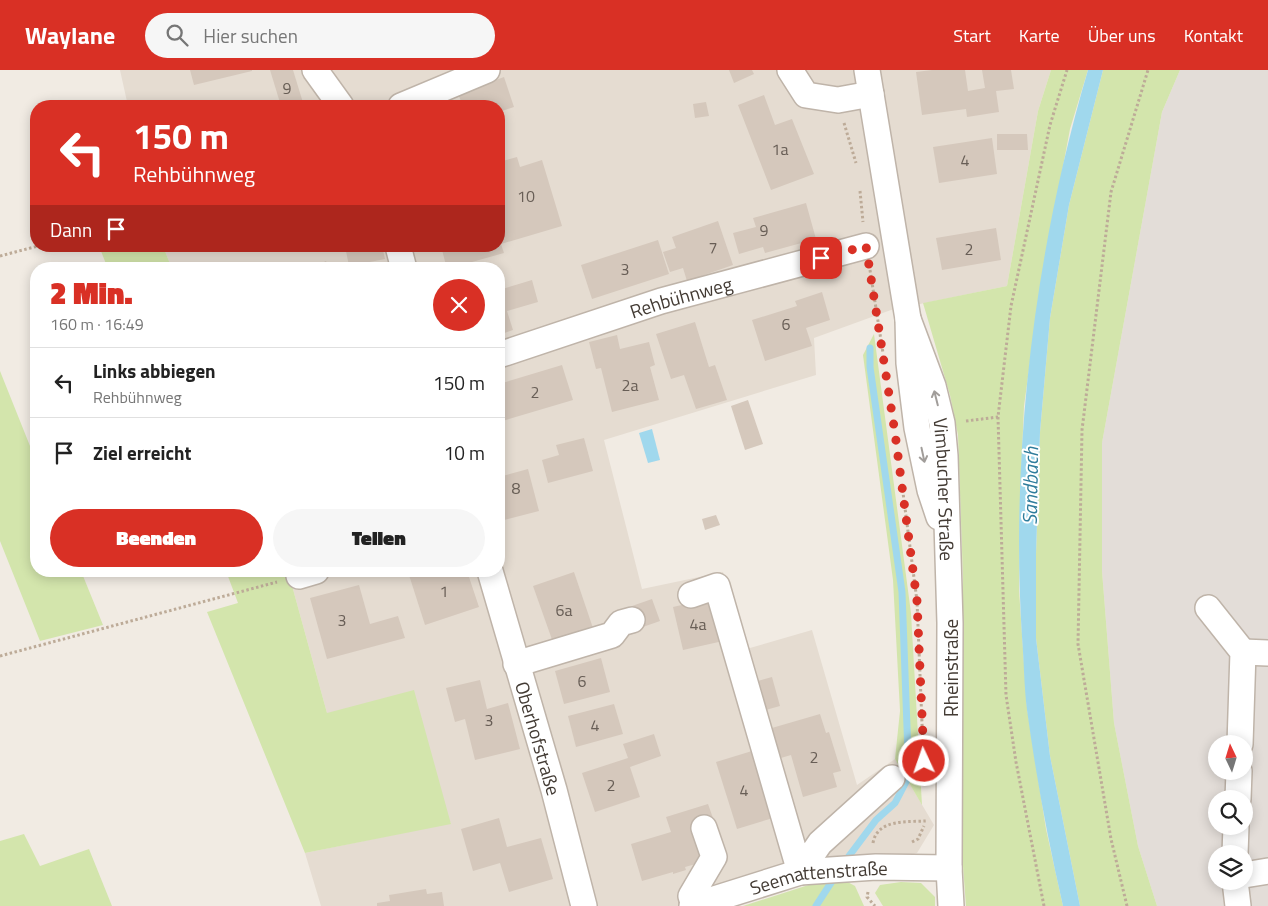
<!DOCTYPE html>
<html lang="de">
<head>
<meta charset="utf-8">
<style>
  body { margin:0; font-family:"Titillium Web",sans-serif; background:#f6f6f6; color:#222; height:100vh; display:flex; flex-direction:column; font-size:19px; white-space:nowrap }
  * { box-sizing:border-box; margin:0 }
  p { font-size:16px; color:#767676 }
  .icon { flex:none; width:28px; height:28px; fill:none; stroke:currentColor; stroke-width:2; stroke-linecap:round; stroke-linejoin:round }
  .map { position:relative; flex:1; overflow:hidden }
  .sheet { position:absolute; left:30px; top:192px; width:475px; height:315px; display:flex; flex-direction:column; background:#fff; border-radius:20px; box-shadow:0 2px 12px #0003 }
  .sheet>* { flex:none }
  .hud { position:absolute; left:30px; top:30px; width:475px; height:152px; border-radius:20px; box-shadow:0 2px 12px #0003; background:#d93025; color:#fff; overflow:hidden }
  .needle { width:32px; rotate:356deg }
  .fabs { position:absolute; left:1208px; top:665px; display:grid; gap:10px }
  .fabs a { display:grid; place-items:center; width:45px; height:45px; border-radius:50%; background:#fff; box-shadow:0 2px 12px #0003; font-size:25px }
  .pin { position:absolute; display:grid; place-items:center; width:42px; height:42px; color:#fff; margin:-21px; border-radius:10px; box-shadow:0 2px 8px #0006 }
  .me { position:absolute; width:55px; margin:-28px; rotate:357deg; stroke-linejoin:round; filter:drop-shadow(0 0 4px #0008) }
  .turn { display:flex; align-items:center; gap:18px; height:105px; padding:0 20px; font-size:22px }
  .turn .icon { width:65px; height:65px; stroke-width:2.5 }
  .turn b { display:block; font-size:35px; line-height:42px }
  .then { display:flex; align-items:center; height:48px; padding:0 20px; background:#0003; gap:10px; font-size:19px }
  .round { display:grid; place-items:center; flex:none; width:52px; height:52px; border-radius:26px; background:#f6f6f6 }
  .headline { display:flex; align-items:center; justify-content:space-between; height:85px; padding:0 20px }
  h1 { font-size:30px; font-weight:800; line-height:38px; color:#d93025 }
  .action { display:flex; gap:10px; margin-top:auto; padding:10px 20px }
  .action a { flex:1; height:58px; border-radius:30px; background:#d93025; color:#fff; font-size:20px; font-weight:800; line-height:58px; text-align:center }
  .action a+a { background:#f6f6f6; color:#222 }
  ul { padding:0; list-style:none }
  li { display:flex; align-items:center; gap:15px; height:70px; padding:0 20px; border-top:1px solid #e0e0e0 }
  li div { flex:1 }
  li b { display:block; font-size:19px }
  li em { font-style:normal }
  header { display:flex; align-items:center; gap:30px; box-sizing:border-box; height:70px; padding:0 25px; background:#d93025; color:#fff }
  header strong { font-size:24px }
  nav { display:flex; gap:28px; margin-inline-start:auto; font-size:18px }
  .search { width:350px; height:45px; background:#f6f6f6; display:flex; align-items:center; gap:12px; box-sizing:border-box; padding:0 18px; border-radius:28px; color:#767676; font-size:19px }
  .map>svg:first-child { display:block }
</style>
</head>
<body>
<header>
<strong>Waylane</strong>
<div class="search"><svg class="icon" aria-label="search" viewBox="0 0 24 24"><circle cx="10" cy="10" r="6"/><path d="M15 15l6 6"/></svg>Hier suchen</div>
<nav><a>Start</a><a>Karte</a><a>Über uns</a><a>Kontakt</a></nav>
</header>
<div class="map">
<svg width="1268" height="836" viewBox="0 0 1268 836">
  <rect width="100%" height="100%" fill="#f1ebe3"/>
  <polygon fill="#e5dcd1" points="120,0 1051,0 1038,41 1007,216 891,240 814,268 816,305 604,370 642,519 723,502 743,580 812,560 857,715 895,689 934,755 917,783 840,808 823,808 734,836 321,836 305,783 451,753 327,643 288,501 499,501 499,199 172,199 163,176 499,176 499,36 128,36"/>
  <path fill="#e3ddd8" fill-rule="evenodd" d="M1180,0H1268V836H1157L1138,776L1114,653L1102,501V373L1162,42ZM1216,674H1244V701H1216ZM1216,729H1244V756H1216ZM1216,784H1244V811H1216Z"/>
  <g fill="#d3e5ac">
    <polygon points="1051,0 1088,0 1070,59 1040,219 1024,336 1020,431 1019,520 1027,638 1046,759 1063,836 966,836 962,783 960,663 963,508 958,365 950,325 923,233 1007,216 1038,41"/>
    <polygon points="1103,0 1180,0 1162,42 1102,373 1102,501 1114,653 1138,776 1157,836 1080,836 1050,686 1036,568 1036,484 1040,362 1050,248 1069,135"/>
    <polygon points="99,176 163,176 172,199 108,199"/>
    <polygon points="874,264 911,543 922,735 895,689 900,641 893,510 863,285"/>
    <polygon points="0,301 36,391 36,501 81,501 103,555 40,571 0,471"/>
    <polygon points="226,501 288,501 327,643 414,620 451,754 305,783 207,542 238,533"/>
    <polygon points="24,764 40,796 89,779 112,836 0,836 0,771"/>
    <polygon points="840,808 855,816 864,836 743,836 824,810"/>
    <polygon points="901,812 921,813 935,827 935,836 883,836 875,823 880,815"/>
  </g>
  <g fill="#a0d8ed">
    <path d="M1088,0H1103L1069,135L1050,248L1040,362L1036,484V568L1050,686L1080,836H1063C1048,771 1036,706 1027,640C1024,616 1024,591 1022,567C1010,381 1035,179 1088,0Z"/>
    <polygon points="652,359 660,390 648,393 639,363"/>
  </g>
  <g fill="none" stroke-linecap="round" stroke-linejoin="round">
    <g stroke="#a0d8ed" stroke-width="7">
      <polyline points="843,794 876,750 895,733 907,710 908,684 902,522 870,297 870,278"/>
      <polyline points="816,836 836,805"/>
    </g>
  </g>
  <g fill="#d5c8bc">
    <polygon points="190,0 252,0 252,1 194,15"/>
    <polygon points="270,0 293,0 304,36 281,36"/>
    <polygon points="729,0 752,0 754,4 734,13"/>
    <polygon points="932,0 965,0 968,21 985,18 982,0 1011,0 1014,19 996,21 999,42 967,47 966,39 922,45 916,2"/>
    <polygon points="504,7 514,37 499,42 499,36 463,36 458,24"/>
    <polygon points="764,25 775,55 792,49 814,104 771,120 738,35"/>
    <polygon points="706,32 709,46 695,48 693,34"/>
    <polygon points="997,64 1027,64 1028,80 997,80"/>
    <polygon points="992,68 997,104 939,113 933,77"/>
    <polygon points="517,87 520,97 542,90 562,156 501,174 504,183 447,199 441,176 499,176 499,92"/>
    <polygon points="806,133 816,169 765,183 763,177 739,184 733,163 756,157 753,148"/>
    <polygon points="718,151 733,195 687,211 683,198 670,202 663,182 676,178 672,167"/>
    <polygon points="996,158 1001,190 942,200 936,168"/>
    <polygon points="658,170 669,204 592,229 581,195"/>
    <polygon points="345,176 382,176 385,189 349,196"/>
    <polygon points="326,191 329,199 310,199"/>
    <polygon points="532,210 538,232 507,241 513,260 499,265 499,220"/>
    <polygon points="822,222 830,250 806,258 812,276 765,291 752,250 797,236 795,231"/>
    <polygon points="695,252 709,297 715,295 727,330 696,339 684,305 671,309 656,264"/>
    <polygon points="617,265 620,279 649,272 655,295 650,297 659,330 612,342 601,298 596,299 589,272"/>
    <polygon points="562,295 573,330 499,352 499,314"/>
    <polygon points="748,330 763,374 745,380 731,336"/>
    <polygon points="584,368 593,401 548,413 542,390 559,385 556,375"/>
    <polygon points="528,399 539,441 504,450 499,430 499,407"/>
    <polygon points="716,445 720,455 705,460 702,449"/>
    <polygon points="419,501 467,501 479,537 425,555 409,505"/>
    <polygon points="574,502 595,564 555,578 533,516"/>
    <polygon points="359,515 370,554 398,546 405,568 327,589 310,528"/>
    <polygon points="712,528 723,571 683,580 673,537"/>
    <polygon points="652,529 660,551 640,558 632,536"/>
    <polygon points="601,588 610,622 564,634 555,601"/>
    <polygon points="772,607 780,636 755,643 747,614"/>
    <polygon points="480,610 487,639 508,633 520,679 475,690 465,649 455,652 446,618"/>
    <polygon points="614,634 623,664 576,677 568,646"/>
    <polygon points="820,644 826,663 829,662 841,701 833,703 837,717 803,727 791,685 774,690 765,660"/>
    <polygon points="654,664 661,686 630,697 640,727 595,742 582,703 628,688 623,674"/>
    <polygon points="752,681 773,748 737,759 716,692"/>
    <polygon points="708,734 714,751 703,792 685,797 686,800 673,804 673,802 642,811 631,774 671,762 666,747"/>
    <polygon points="499,748 507,777 541,768 553,809 509,822 500,793 473,801 461,759"/>
    <polygon points="426,819 427,824 442,822 444,836 377,836 377,833 390,831 389,825"/>
  </g>
  <g fill="none" stroke-linecap="round" stroke-linejoin="round">
    <g stroke="#bfb4a9" stroke-width="28">
      <g id="minor">
        <polyline points="315,0 341,36"/>
        <polyline points="790,0 806,25 838,30 871,24"/>
        <polyline points="867,0 908,249 909,293 917,358 930,420 939,447"/>
        <polyline points="401,36 487,0"/>
        <polyline points="398,176 404,199"/>
        <path id="s1" d="M908,249L933,316L942,353L945,386L950,553L949,798L951,836"/>
        <path id="s2" d="M499,285L661,231L866,176"/>
        <path id="s3" d="M490,501L554,720L584,836"/>
        <polyline points="299,506 316,501"/>
        <polyline points="691,525 717,516 800,802 820,773 892,708"/>
        <polyline points="1208,538 1243,582 1240,674"/>
        <polyline points="1243,582 1268,583"/>
        <polyline points="516,594 612,565 621,553 632,550"/>
        <polyline points="1238,729 1239,701"/>
        <polyline points="1235,784 1236,756"/>
        <polyline points="1244,805 1268,801"/>
        <polyline points="1235,811 1238,836"/>
        <polyline points="694,835 691,826 714,787 704,758"/>
        <path id="s4" d="M692,836L800,802L876,797L949,798"/>
      </g>
    </g>
    <g stroke="#bdab98" stroke-width="3" stroke-dasharray="2.5 2.5" stroke-linecap="butt">
      <polyline points="844,53 856,93"/>
      <polyline points="860,121 863,152"/>
      <polyline points="0,186 38,176"/>
      <polyline points="870,200 883,283"/>
      <polyline points="966,351 998,347"/>
      <polyline points="902,415 917,531 923,678"/>
      <polyline points="0,586 277,512"/>
      <polyline points="912,772 918,769 924,756"/>
      <path d="M873,773C877,749 907,752 926,751"/>
      <polyline points="868,822 867,827 875,836"/>
      <polyline points="1044,836 1016,692 1006,625 998,347 1011,236 1050,55 1067,0"/>
      <polyline points="1127,836 1111,769 1078,574 1082,360 1111,122 1148,0"/>
    </g>
    <use href="#minor" stroke="#fff" stroke-width="25"/>
  </g>
  <defs><path id="oneway-shaft" d="M-6 0H5M1.5-3L5.5 0L1.5 3" fill="none" stroke-width="1.6" stroke-linecap="round" stroke-linejoin="round" transform="scale(1.25)"/></defs>
  <g stroke="#a19d9a">
    <use href="#oneway-shaft" transform="translate(936 328) rotate(-104)"/>
    <use href="#oneway-shaft" transform="translate(923 385) rotate(78)"/>
  </g>
  <g fill="none" stroke-linecap="round" stroke-linejoin="round">
    <polyline stroke="#d93025" stroke-width="9" stroke-dasharray="0 16.2" points="821,188 866,176 895,363 917,531 924,691"/>
  </g>
  <g text-anchor="middle" dominant-baseline="central" stroke-width="4" stroke-linejoin="round" paint-order="stroke">
    <g font-size="16" fill="#685e56">
      <text x="287" y="18">9</text>
      <text x="780" y="79">1a</text>
      <text x="965" y="90">4</text>
      <text x="526" y="126">10</text>
      <text x="764" y="160">9</text>
      <text x="713" y="177">7</text>
      <text x="969" y="179">2</text>
      <text x="625" y="199">3</text>
      <text x="786" y="254">6</text>
      <text x="630" y="315">2a</text>
      <text x="535" y="322">2</text>
      <text x="516" y="418">8</text>
      <text x="444" y="521">1</text>
      <text x="564" y="540">6a</text>
      <text x="342" y="550">3</text>
      <text x="698" y="554">4a</text>
      <text x="582" y="611">6</text>
      <text x="489" y="650">3</text>
      <text x="595" y="655">4</text>
      <text x="814" y="687">2</text>
      <text x="611" y="715">2</text>
      <text x="744" y="720">4</text>
    </g>
    <g font-size="19" fill="#433b34" stroke="#fff">
      <text stroke="none"><textPath href="#s2" startOffset="191">Rehbühnweg</textPath></text>
      <text stroke="none"><textPath href="#s1" startOffset="176">Vimbucher Straße</textPath></text>
      <text transform="translate(950 598) rotate(-90)">Rheinstraße</text>
      <text stroke="none"><textPath href="#s3" startOffset="174">Oberhofstraße</textPath></text>
      <text stroke="none"><textPath href="#s4" startOffset="131">Seemattenstraße</textPath></text>
    </g>
    <g font-size="20" font-style="italic" fill="#2e7c9b" stroke="#fff">
      <text transform="translate(1030 416) rotate(-89)">Sandbach</text>
    </g>
  </g>
</svg>
<div class="fabs">
<a><svg class="needle" viewBox="-14 -14 28 28"><path d="M0-13l5 13h-10z" fill="#e53935"/><path d="M0 13l5-13h-10z" fill="#767676"/></svg></a>
<a><svg class="icon" aria-label="search" viewBox="0 0 24 24"><circle cx="10" cy="10" r="6"/><path d="M15 15l6 6"/></svg></a>
<a><svg class="icon" aria-label="layers" viewBox="0 0 24 24"><path d="M12 4l9 5-9 5-9-5zM3 14l9 5 9-5"/></svg></a>
</div>
<div class="pin" style="left:821px;top:188px;background:#d93025"><svg class="icon" aria-label="arrive" viewBox="0 0 24 24"><path d="M6 21V4h12l-3 4 3 4H6"/></svg></div>
<svg class="me" style="left:924px;top:691px" viewBox="-20 -20 40 40"><circle r="17" fill="#d93025" stroke="#fff" stroke-width="3"/><path d="M0-11L8 9 0 5-8 9z" fill="#fff"/></svg>
<div class="hud">
<div class="turn"><svg class="icon" aria-label="left" viewBox="0 0 24 24"><path d="M17 20v-9H6M10 6l-5 5 5 5"/></svg><div><b>150 m</b>Rehbühnweg</div></div>
<div class="then">Dann<svg class="icon" aria-label="arrive" viewBox="0 0 24 24"><path d="M6 21V4h12l-3 4 3 4H6"/></svg></div>
</div>
<section class="sheet">
<div class="headline"><div><h1>2 Min.</h1><p>160 m · 16:49</p></div><a class="round" style="background:#d93025;color:#fff"><svg class="icon" aria-label="close" viewBox="0 0 24 24"><path d="M6 6l12 12M18 6L6 18"/></svg></a></div>
<ul>
<li><svg class="icon" aria-label="left" viewBox="0 0 24 24"><path d="M17 20v-9H6M10 6l-5 5 5 5"/></svg><div><b>Links abbiegen</b><p>Rehbühnweg</p></div><em>150 m</em></li>
<li><svg class="icon" aria-label="arrive" viewBox="0 0 24 24"><path d="M6 21V4h12l-3 4 3 4H6"/></svg><div><b>Ziel erreicht</b></div><em>10 m</em></li>
</ul>
<div class="action"><a>Beenden</a><a>Teilen</a></div>
</section>
</div>
</body>
</html>
